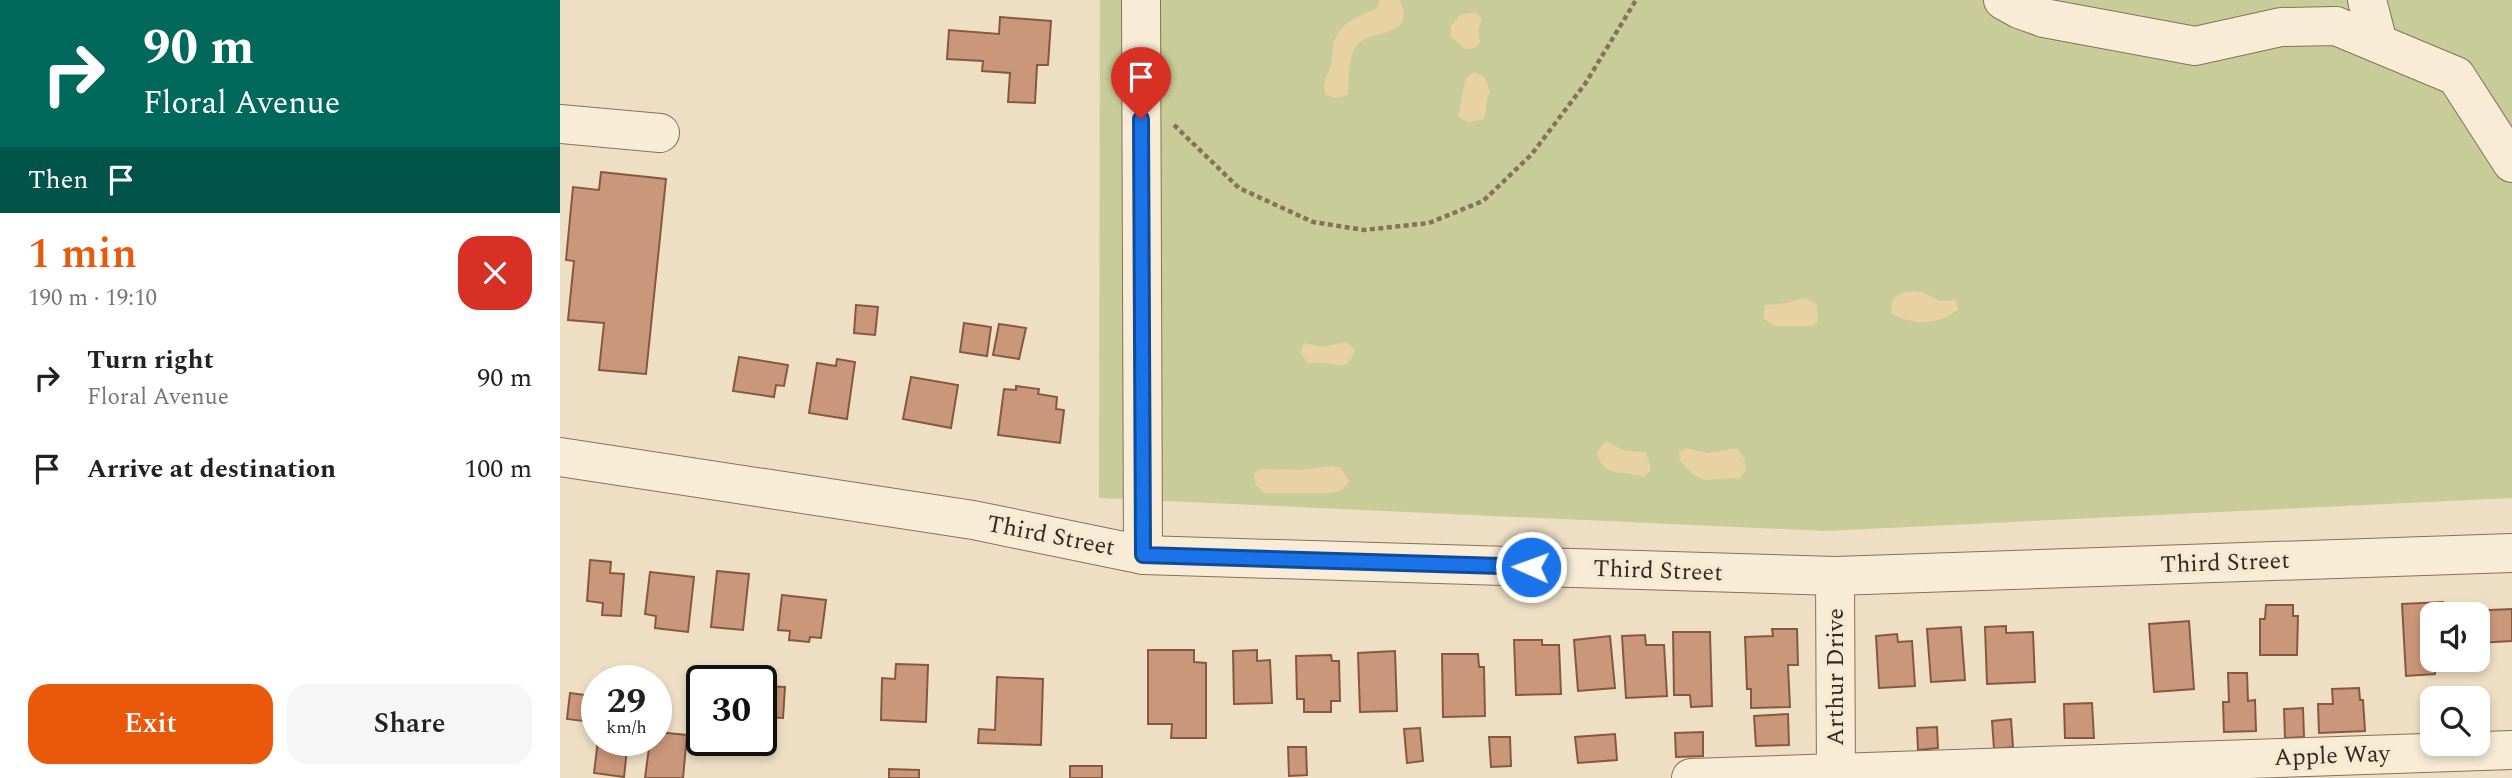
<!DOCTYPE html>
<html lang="en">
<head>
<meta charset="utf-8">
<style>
  body { margin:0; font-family:Spectral,serif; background:#f6f6f6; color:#222; height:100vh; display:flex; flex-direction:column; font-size:26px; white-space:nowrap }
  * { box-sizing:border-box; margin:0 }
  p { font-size:23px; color:#767676 }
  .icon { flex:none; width:38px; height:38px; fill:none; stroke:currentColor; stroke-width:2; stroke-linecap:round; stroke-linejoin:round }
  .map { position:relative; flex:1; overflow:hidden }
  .panel { display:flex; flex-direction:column; background:#fff; width:560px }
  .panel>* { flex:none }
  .top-card { background:#00695c; color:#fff; overflow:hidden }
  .controls { position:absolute; left:1860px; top:602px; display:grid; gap:14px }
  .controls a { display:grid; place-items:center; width:70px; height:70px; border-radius:14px; background:#fff; box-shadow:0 4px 10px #0003; font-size:35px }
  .speed { position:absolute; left:21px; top:665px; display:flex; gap:14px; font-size:35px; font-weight:700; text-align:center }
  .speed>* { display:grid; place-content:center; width:91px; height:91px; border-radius:50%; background:#fff; box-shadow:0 4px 10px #0003; line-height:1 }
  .speed small { font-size:18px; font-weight:400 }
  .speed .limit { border:4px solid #111; border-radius:10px; background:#fff; color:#111 }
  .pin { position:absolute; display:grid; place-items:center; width:60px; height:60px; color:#fff; margin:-72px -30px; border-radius:50% 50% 50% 0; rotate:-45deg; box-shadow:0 0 7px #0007 }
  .pin .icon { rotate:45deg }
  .me { position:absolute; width:77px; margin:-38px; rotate:272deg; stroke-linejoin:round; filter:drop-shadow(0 0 5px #0008) }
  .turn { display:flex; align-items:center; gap:24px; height:147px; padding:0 28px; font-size:32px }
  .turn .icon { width:91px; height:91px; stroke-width:2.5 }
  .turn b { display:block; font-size:49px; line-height:60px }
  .then { display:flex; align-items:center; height:66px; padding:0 28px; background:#0003; gap:14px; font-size:26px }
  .round { display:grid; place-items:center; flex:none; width:74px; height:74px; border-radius:21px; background:#f6f6f6 }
  .head { display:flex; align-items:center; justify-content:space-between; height:119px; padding:0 28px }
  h1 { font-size:42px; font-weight:600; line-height:52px; color:#ea580c }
  .button { display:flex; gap:14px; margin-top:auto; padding:14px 28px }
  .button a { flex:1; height:80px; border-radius:21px; background:#ea580c; color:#fff; font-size:28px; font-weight:600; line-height:80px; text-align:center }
  .button a+a { background:#f6f6f6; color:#222 }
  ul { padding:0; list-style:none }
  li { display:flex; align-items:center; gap:21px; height:91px; padding:0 28px }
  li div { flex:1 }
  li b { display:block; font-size:26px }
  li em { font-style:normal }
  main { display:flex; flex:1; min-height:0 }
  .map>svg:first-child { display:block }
</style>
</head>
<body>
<main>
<section class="panel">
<div class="top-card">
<div class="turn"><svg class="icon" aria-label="right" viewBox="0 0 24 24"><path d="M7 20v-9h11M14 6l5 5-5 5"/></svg><div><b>90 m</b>Floral Avenue</div></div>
<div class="then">Then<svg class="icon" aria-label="arrive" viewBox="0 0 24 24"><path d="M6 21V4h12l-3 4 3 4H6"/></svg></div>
</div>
<div class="head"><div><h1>1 min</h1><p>190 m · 19:10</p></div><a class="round" style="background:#d93025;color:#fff"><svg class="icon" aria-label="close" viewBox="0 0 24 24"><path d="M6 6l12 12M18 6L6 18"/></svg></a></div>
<ul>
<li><svg class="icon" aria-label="right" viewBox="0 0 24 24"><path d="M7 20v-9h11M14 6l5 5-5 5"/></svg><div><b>Turn right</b><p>Floral Avenue</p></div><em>90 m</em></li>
<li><svg class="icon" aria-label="arrive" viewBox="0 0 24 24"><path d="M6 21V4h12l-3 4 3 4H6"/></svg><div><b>Arrive at destination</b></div><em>100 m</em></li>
</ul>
<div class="button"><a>Exit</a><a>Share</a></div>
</section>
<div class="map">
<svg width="1952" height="778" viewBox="0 0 1952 778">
  <rect width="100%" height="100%" fill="#eedfc4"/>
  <polygon fill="#c8cc98" points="540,0 1952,0 1952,498 1265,531 539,498"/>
  <g fill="#e9d2a1">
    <path d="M820,0H840C858,39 810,28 796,46C788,56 789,81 788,94C781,98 772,99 765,94C763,74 769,78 771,63C773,57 772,51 773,46C777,23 799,17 817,8Z"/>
    <polygon points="915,12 922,19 918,30 920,43 915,48 905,49 890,36 891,26 900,15"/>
    <path d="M911,73H916L925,77L930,93C924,102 928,110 924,119L908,122L898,116L906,78Z"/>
    <path d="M1353,291L1362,292L1380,301L1396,300L1398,309C1380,326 1353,325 1332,314C1329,298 1339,292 1353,291Z"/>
    <polygon points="1243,298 1257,304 1258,321 1253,326 1214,326 1203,318 1205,305 1227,303"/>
    <path d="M786,342L795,349C791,365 785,367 771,364C764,362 755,363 748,363L741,354L742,346L746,343L760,347Z"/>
    <path d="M1046,441L1065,451L1086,452L1091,470L1083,477C1064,470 1041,478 1037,452Z"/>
    <path d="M1125,448L1148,453L1177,448L1184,458L1186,470L1179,479C1149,476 1145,490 1120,461L1119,452Z"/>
    <polygon points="773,466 780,467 789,482 781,491 771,493 705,493 696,485 694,474 701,469 741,470"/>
  </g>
  <g fill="#cb977a" stroke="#875840" stroke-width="2">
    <polygon points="440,17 491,21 488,65 477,65 475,103 448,102 450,73 422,71 423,61 387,59 389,30 439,34"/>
    <polygon points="41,172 106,179 86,374 39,370 44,323 8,320 14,261 6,260 13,187 39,190"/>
    <polygon points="296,305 318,307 315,335 294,333"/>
    <polygon points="404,323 431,327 427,356 400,352"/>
    <polygon points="439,324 466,328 459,359 433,355"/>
    <polygon points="179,357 228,365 224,386 216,385 214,397 173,391"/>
    <polygon points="277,359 295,362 287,419 249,413 257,363 276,366"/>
    <polygon points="351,377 398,385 391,428 343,419"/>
    <polygon points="456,386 479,389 478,394 497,397 496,409 504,410 500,443 438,435 444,389 456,390"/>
    <polygon points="30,560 51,562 50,573 64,574 61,616 42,615 43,603 27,601"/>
    <polygon points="157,571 189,574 183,630 151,627"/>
    <polygon points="90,572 134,577 128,632 95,628 96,616 85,614"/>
    <polygon points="222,595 266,600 261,638 250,637 249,642 229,640 230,631 218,630"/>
    <polygon points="1883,602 1884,614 1872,614 1872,660 1886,660 1886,667 1875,668 1875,674 1846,676 1842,604"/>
    <polygon points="1706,605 1733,605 1733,616 1738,616 1737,655 1700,655 1700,619 1705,619"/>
    <polygon points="1952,609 1952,641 1918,643 1918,614 1909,614 1908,611"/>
    <polygon points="1629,621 1634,689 1594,692 1589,624"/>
    <polygon points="1446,626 1446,633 1473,632 1475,682 1427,684 1425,627"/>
    <polygon points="1401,627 1405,680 1371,682 1367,629"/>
    <polygon points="1212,629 1237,629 1238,665 1228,665 1230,707 1191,708 1191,689 1187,689 1185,637 1213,636"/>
    <polygon points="1113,632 1150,632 1152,706 1131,707 1130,695 1114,695"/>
    <polygon points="1337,634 1338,642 1352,641 1355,686 1319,688 1316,636"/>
    <polygon points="1085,635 1086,645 1104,645 1107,696 1066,698 1062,636"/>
    <polygon points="1050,636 1055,688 1018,691 1014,640"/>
    <polygon points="954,640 982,640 982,645 999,645 1001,694 956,695"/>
    <polygon points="588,650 634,650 634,662 646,663 646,738 611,738 612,724 588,724"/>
    <polygon points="697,650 697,661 710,660 712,703 674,704 673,651"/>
    <polygon points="835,651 837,711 800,712 798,653"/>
    <polygon points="882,654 918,654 919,667 924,667 925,716 883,717"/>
    <polygon points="771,655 772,661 779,661 780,701 771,701 771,712 744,712 744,699 737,699 736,656"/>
    <polygon points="336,664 368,665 366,722 321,720 322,678 335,679"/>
    <polygon points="1668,673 1687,673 1688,701 1695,700 1696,731 1664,732 1663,702 1669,702"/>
    <polygon points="437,677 483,679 481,745 418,743 419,729 435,730"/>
    <polygon points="201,686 225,687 223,718 201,717"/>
    <polygon points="1799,688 1800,700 1803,700 1805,731 1759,733 1758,704 1773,704 1772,689"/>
    <polygon points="10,693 33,696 31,722 7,719"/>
    <polygon points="1532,703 1534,738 1505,738 1504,704"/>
    <polygon points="1743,708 1744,737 1725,738 1724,709"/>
    <polygon points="1228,714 1229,745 1196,746 1194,716"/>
    <polygon points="1451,719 1453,747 1434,749 1432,721"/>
    <polygon points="1377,727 1378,748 1358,750 1357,728"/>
    <polygon points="860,728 863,761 847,763 844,729"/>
    <polygon points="96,732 127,735 123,778 85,778 90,740 96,740"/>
    <polygon points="1143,732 1143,756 1116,757 1115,733"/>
    <polygon points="1055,734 1057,760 1018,763 1015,737"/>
    <polygon points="929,737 950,737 951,766 931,767"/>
    <polygon points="38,740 68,740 64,777 34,773"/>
    <polygon points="728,747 746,747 747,775 729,776"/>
    <rect x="510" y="766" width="32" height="12"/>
    <polygon points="329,769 359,770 359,778 329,778"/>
  </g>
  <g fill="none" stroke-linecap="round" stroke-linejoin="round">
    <g stroke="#88705a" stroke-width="40">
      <g id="minor">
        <polyline points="581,0 583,555"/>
        <polyline points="1443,0 1459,9 1484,18 1635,46 1721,27 1776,26 1896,76 1952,163"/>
        <polyline points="1807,0 1818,43"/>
        <polyline points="0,124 100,133"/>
        <polyline points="0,457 413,520 583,555 1275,576 1952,553"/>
        <polyline points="1275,576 1276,778"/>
        <polyline points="1131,778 1952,750"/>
      </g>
    </g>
    <polyline stroke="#88705a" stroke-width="4.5" stroke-dasharray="5 3.5" stroke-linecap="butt" points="614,125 679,188 753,222 804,230 869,223 923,201 971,155 1025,84 1076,0"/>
    <use href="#minor" stroke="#f8ecd7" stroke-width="38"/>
  </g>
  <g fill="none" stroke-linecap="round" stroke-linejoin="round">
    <g stroke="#114b97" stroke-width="18">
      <polyline id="route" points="581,119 583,555 971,567"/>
    </g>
    <use href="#route" stroke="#1a73e8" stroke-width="12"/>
  </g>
  <g text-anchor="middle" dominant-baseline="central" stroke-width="7" stroke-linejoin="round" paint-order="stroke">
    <g font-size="24" fill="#38291e" stroke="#f5e9d3">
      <text transform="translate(491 536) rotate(11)">Third Street</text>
      <text transform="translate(1665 563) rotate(-2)">Third Street</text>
      <text transform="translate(1098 571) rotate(2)">Third Street</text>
      <text transform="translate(1276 677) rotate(-90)">Arthur Drive</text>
      <text transform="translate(1772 756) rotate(-2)">Apple Way</text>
    </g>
  </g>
</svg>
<div class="controls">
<a><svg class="icon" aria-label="sound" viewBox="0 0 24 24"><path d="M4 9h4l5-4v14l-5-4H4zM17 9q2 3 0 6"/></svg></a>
<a><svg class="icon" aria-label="search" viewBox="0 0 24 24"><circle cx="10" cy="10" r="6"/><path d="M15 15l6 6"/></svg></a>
</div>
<div class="speed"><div>29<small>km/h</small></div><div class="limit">30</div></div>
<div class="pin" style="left:581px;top:119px;background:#d93025"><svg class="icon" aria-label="arrive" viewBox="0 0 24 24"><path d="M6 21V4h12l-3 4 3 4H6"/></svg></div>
<svg class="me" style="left:971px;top:567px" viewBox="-20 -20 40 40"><circle r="17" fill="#1a73e8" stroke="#fff" stroke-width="3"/><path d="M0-11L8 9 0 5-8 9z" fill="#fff"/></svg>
</div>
</main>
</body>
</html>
